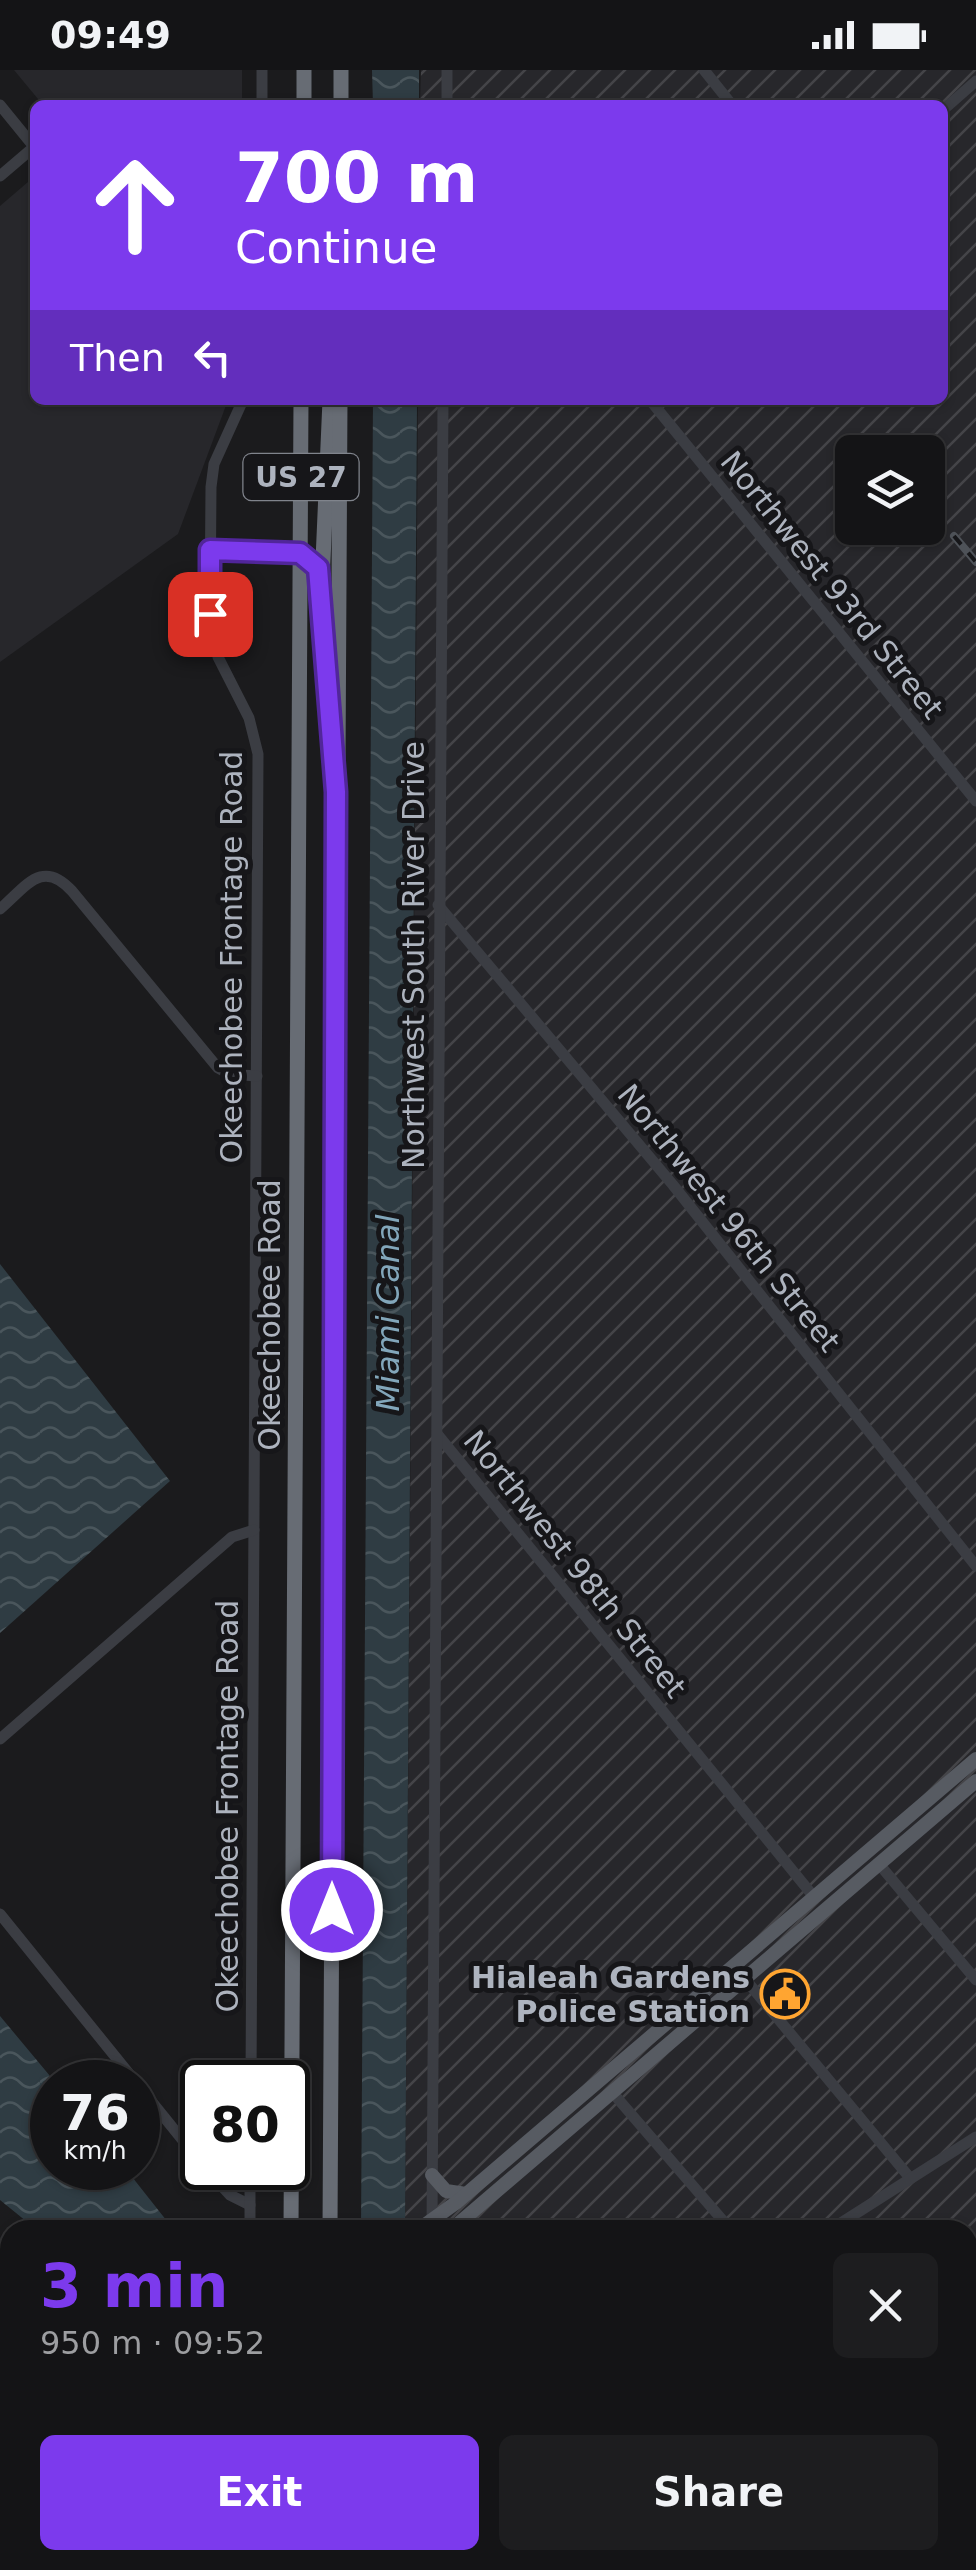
<!DOCTYPE html>
<html lang="en">
<head>
<meta charset="utf-8">
<style>
  body { margin:0; font-family:"DejaVu Sans",sans-serif; background:#1d1d1f; color:#f1f3f6; height:100vh; display:flex; flex-direction:column; font-size:38px; white-space:nowrap }
  * { box-sizing:border-box; margin:0 }
  p { font-size:32px; color:#9d9ea1 }
  .icon { flex:none; width:55px; height:55px; fill:none; stroke:currentColor; stroke-width:2; stroke-linecap:round; stroke-linejoin:round }
  .map { position:relative; flex:1; overflow:hidden }
  .sheet { position:absolute; left:0px; top:2150px; width:978px; height:350px; display:flex; flex-direction:column; background:#141416; border-radius:30px 30px 0 0; box-shadow:0 2px 8px #0004,0 0 0 2px #333335 }
  .sheet>* { flex:none }
  .hud { position:absolute; left:30px; top:30px; width:918px; height:305px; border-radius:15px; box-shadow:0 2px 8px #0004,0 0 0 2px #333335; background:#7c3aed; color:#fff; overflow:hidden }
  .controls { position:absolute; left:835px; top:365px; display:grid; gap:20px }
  .controls a { display:grid; place-items:center; width:110px; height:110px; border-radius:15px; background:#141416; box-shadow:0 2px 8px #0004,0 0 0 2px #333335; font-size:50px }
  .speed { position:absolute; left:30px; top:1990px; display:flex; gap:20px; font-size:50px; font-weight:700; text-align:center }
  .speed>* { display:grid; place-content:center; width:130px; height:130px; border-radius:50%; background:#141416; box-shadow:0 2px 8px #0004,0 0 0 2px #333335; line-height:1 }
  .speed small { font-size:25px; font-weight:400 }
  .speed .limit { border:5px solid #111; border-radius:15px; background:#fff; color:#111 }
  .pin { position:absolute; display:grid; place-items:center; width:85px; height:85px; color:#fff; margin:-42px; border-radius:20px; box-shadow:0 5px 15px #0006 }
  .me { position:absolute; width:110px; margin:-55px; rotate:0deg; stroke-linejoin:round; filter:drop-shadow(0 0 8px #0008) }
  .turn { display:flex; align-items:center; gap:35px; height:210px; padding:0 40px; font-size:45px }
  .turn .icon { width:130px; height:130px; stroke-width:2.5 }
  .turn b { display:block; font-size:70px; line-height:85px }
  .then { display:flex; align-items:center; height:95px; padding:0 40px; background:#0003; gap:20px; font-size:38px }
  .round { display:grid; place-items:center; flex:none; width:105px; height:105px; border-radius:15px; background:#1d1d1f }
  .summary { display:flex; align-items:center; justify-content:space-between; height:170px; padding:0 40px }
  h1 { font-size:60px; font-weight:800; line-height:75px; color:#7c3aed }
  .button { display:flex; gap:20px; margin-top:auto; padding:20px 40px }
  .button a { flex:1; height:115px; border-radius:15px; background:#7c3aed; color:#fff; font-size:40px; font-weight:800; line-height:115px; text-align:center }
  .button a+a { background:#1d1d1f; color:#f1f3f6 }
  .status { display:flex; justify-content:space-between; align-items:center; height:70px; padding:0 50px; background:#141416; direction:ltr }
  .status svg { height:28px; fill:currentColor }
  .map>svg:first-child { display:block }
</style>
</head>
<body>
<div class="status"><b>09:49</b><svg viewBox="0 0 49 12"><path d="M0 12V9h3v3zM5 12V6h3v6zM10 12V3h3v9zM15 12V0h3v12zM26 1h20v11H26zM47 4h2v5h-2z"/></svg></div>
<div class="map">
<svg width="976" height="2500" viewBox="0 0 976 2500">
  <defs>
    <pattern id="industrial-furrows" width="10" height="10" patternUnits="userSpaceOnUse" patternTransform="scale(2.5)"><rect width="10" height="10" fill="#27272b"/><path d="M-1 1l2-2M0 10L10 0M9 11l2-2" fill="none" stroke="#444448"/></pattern>
    <pattern id="water-waves" width="16" height="10" patternUnits="userSpaceOnUse" patternTransform="scale(2.5)"><rect width="16" height="10" fill="#2f3c43"/><path d="M0 5q4-4 8 0t8 0" fill="none" stroke="#4a565c"/></pattern>
  </defs>
  <rect width="100%" height="100%" fill="#1b1b1d"/>
  <g fill="#27272b">
    <polygon points="14,0 242,0 242,35 43,35"/>
    <polygon points="35,106 35,330 228,330 178,464 0,592 0,136"/>
  </g>
  <path fill="url(#industrial-furrows)" fill-rule="evenodd" d="M421,0H976V2500H403V2490H968V2160H405L418,330H942V35H420ZM852,382H928V458H852Z"/>
  <g fill="url(#water-waves)">
    <polygon points="372,0 419,0 419,35 373,35"/>
    <polygon points="373,330 417,330 405,2160 361,2160"/>
    <polygon points="0,1194 170,1411 0,1563"/>
    <polygon points="0,1946 55,2012 52,2012 52,2098 125,2098 174,2160 37,2160 0,2130"/>
  </g>
  <g fill="none" stroke-linecap="round" stroke-linejoin="round">
    <g stroke="#3b3d43" stroke-width="11">
      <polyline points="262,0 262,35"/>
      <polyline points="704,0 732,35"/>
      <polyline points="0,35 35,78"/>
      <polyline points="447,35 447,0"/>
      <polyline points="942,41 976,11"/>
      <polyline points="0,106 34,77"/>
      <polyline points="243,330 214,394 211,417 210,544 218,587 249,648 258,684 251,2012"/>
      <polyline points="650,330 976,731"/>
      <polyline points="211,480 300,483"/>
      <polyline points="438,835 673,1115 976,1496"/>
      <path d="M0,839C26,817 42,788 72,821L218,998L229,1004L257,1006"/>
      <polyline points="438,1365 814,1827"/>
      <polyline points="0,1669 232,1467 254,1460"/>
      <polyline points="879,1794 976,1910"/>
      <polyline points="0,1844 202,2094"/>
      <polyline points="741,1904 910,2108"/>
      <polyline points="612,2022 731,2160"/>
      <polyline points="205,2098 230,2125 250,2135"/>
      <polyline points="250,2160 250,2098"/>
      <polyline points="432,2160 443,330"/>
      <polyline points="830,2160 976,2067"/>
      <polyline points="968,2449 976,2444"/>
      <polyline points="621,2490 621,2500"/>
      <polyline points="432,2500 432,2490"/>
      <polyline points="887,2500 902,2490"/>
    </g>
    <g stroke="#575b62" stroke-width="14">
      <polyline points="432,2105 446,2121 466,2124"/>
      <polyline points="418,2160 457,2132 976,1689"/>
      <polyline points="451,2160 976,1711"/>
      <polyline points="0,2453 10,2457"/>
      <polyline points="0,2465 10,2481"/>
      <polyline points="108,2490 134,2500"/>
      <polyline points="184,2490 193,2500"/>
      <polyline points="9,2500 11,2490"/>
      <polyline points="28,2500 40,2490"/>
    </g>
    <g stroke="#676c74" stroke-width="15">
      <polyline points="304,35 304,0"/>
      <polyline points="341,35 341,0"/>
      <polyline points="330,628 322,513 330,330"/>
      <polyline points="291,2160 301,330"/>
      <polyline points="330,2160 340,330"/>
      <polyline points="289,2500 289,2490"/>
      <polyline points="328,2500 328,2490"/>
    </g>
    <g stroke="#4e5258" stroke-width="8">
      <polyline id="rail" points="954,466 976,492"/>
    </g>
    <use href="#rail" stroke="#161619" stroke-width="4" stroke-dasharray="11" stroke-linecap="butt"/>
  </g>
  <g fill="none" stroke-linecap="round" stroke-linejoin="round">
    <g stroke="#51269a" stroke-width="25">
      <polyline id="route" points="210,544 210,480 300,483 318,498 336,722 332,1840"/>
    </g>
    <use href="#route" stroke="#7c3aed" stroke-width="18"/>
  </g>
  <defs>
    <g id="civic-ring" transform="scale(2.5)"><circle r="9.5" fill="#161619" stroke="#ffa531" stroke-width="1.5"/><path d="M-.6-6.5H3V-4.5H.6V-3L4-1V1h2V6H-6V1h2V-1L-.6-3ZM-1.2 2.5V6h2.4V2.5Z" fill="#ffa531"/></g>
  </defs>
  <g fill-rule="evenodd">
    <use href="#civic-ring" x="785" y="1924"/>
  </g>
  <g text-anchor="middle" dominant-baseline="central" stroke-width="10" stroke-linejoin="round" paint-order="stroke">
    <rect fill="#161619" stroke="#80848c" stroke-width="2.5" x="243.5" y="384" width="115" height="46" rx="8"/>
    <g font-size="28" font-weight="bold" fill="#adb3be">
      <text x="301" y="407">US 27</text>
    </g>
    <g font-size="30" fill="#adb3be" stroke="#161619">
      <text transform="translate(832 515) rotate(51)">Northwest 93rd Street</text>
      <text transform="translate(413 885) rotate(-90)">Northwest South River Drive</text>
      <text transform="translate(231 887) rotate(-90)">Okeechobee Frontage Road</text>
      <text transform="translate(729 1148) rotate(51)">Northwest 96th Street</text>
      <text transform="translate(269 1245) rotate(-90)">Okeechobee Road</text>
      <text transform="translate(575 1494) rotate(51)">Northwest 98th Street</text>
      <text transform="translate(227 1736) rotate(-90)">Okeechobee Frontage Road</text>
    </g>
    <g font-size="30" font-weight="bold" fill="#adb3be" stroke="#161619" text-anchor="end">
      <text x="750" y="1907">Hialeah Gardens<tspan x="750" dy="34">Police Station</tspan></text>
    </g>
    <g font-size="32" font-style="italic" fill="#82a6ba" stroke="#161619">
      <text transform="translate(388 1243) rotate(-90)">Miami Canal</text>
    </g>
  </g>
</svg>
<div class="controls">
<a><svg class="icon" aria-label="layers" viewBox="0 0 24 24"><path d="M12 4l9 5-9 5-9-5zM3 14l9 5 9-5"/></svg></a>
</div>
<div class="speed"><div>76<small>km/h</small></div><div class="limit">80</div></div>
<div class="pin" style="left:210px;top:544px;background:#d93025"><svg class="icon" aria-label="arrive" viewBox="0 0 24 24"><path d="M6 21V4h12l-3 4 3 4H6"/></svg></div>
<svg class="me" style="left:332px;top:1840px" viewBox="-20 -20 40 40"><circle r="17" fill="#7c3aed" stroke="#fff" stroke-width="3"/><path d="M0-11L8 9 0 5-8 9z" fill="#fff"/></svg>
<div class="hud">
<div class="turn"><svg class="icon" aria-label="ahead" viewBox="0 0 24 24"><path d="M12 20V5M6 11l6-6 6 6"/></svg><div><b>700 m</b>Continue</div></div>
<div class="then">Then<svg class="icon" aria-label="left" viewBox="0 0 24 24"><path d="M17 20v-9H6M10 6l-5 5 5 5"/></svg></div>
</div>
<section class="sheet">
<div class="summary"><div><h1>3 min</h1><p>950 m · 09:52</p></div><a class="round"><svg class="icon" aria-label="close" viewBox="0 0 24 24"><path d="M6 6l12 12M18 6L6 18"/></svg></a></div>
<div class="button"><a>Exit</a><a>Share</a></div>
</section>
</div>
</body>
</html>
